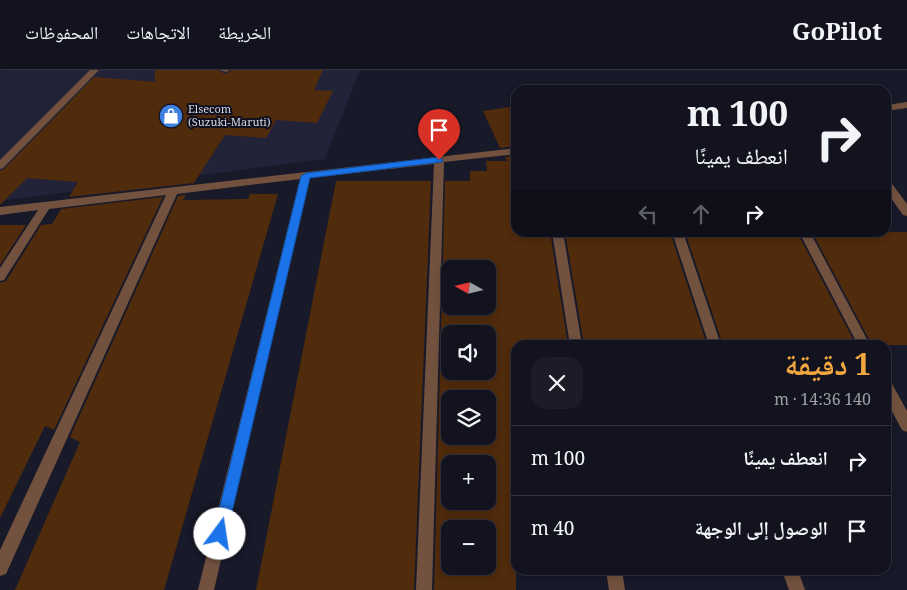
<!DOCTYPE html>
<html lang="ar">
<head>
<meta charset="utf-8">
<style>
  body { margin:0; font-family:Georgia,"Noto Naskh Arabic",serif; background:#1b1c28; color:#f1f3f6; direction:rtl; height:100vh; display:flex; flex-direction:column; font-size:19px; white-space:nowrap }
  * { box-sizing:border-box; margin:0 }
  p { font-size:16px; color:#9c9ea4 }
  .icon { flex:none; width:28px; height:28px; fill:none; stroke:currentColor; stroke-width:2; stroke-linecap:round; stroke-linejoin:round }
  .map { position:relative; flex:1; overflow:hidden; direction:ltr }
  .details { position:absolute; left:511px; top:270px; width:380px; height:235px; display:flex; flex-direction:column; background:#12131f; border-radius:15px; box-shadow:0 2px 8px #0003,0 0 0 1px #31323d; direction:rtl }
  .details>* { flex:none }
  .banner { position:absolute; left:511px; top:15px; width:380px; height:152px; border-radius:15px; box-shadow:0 2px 8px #0003,0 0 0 1px #31323d; direction:rtl; background:#12131f; color:#f1f3f6; overflow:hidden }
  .needle { width:32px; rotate:278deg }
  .controls { position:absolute; left:441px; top:190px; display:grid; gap:10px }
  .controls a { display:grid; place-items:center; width:55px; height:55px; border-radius:10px; background:#12131f; box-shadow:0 2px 8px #0003,0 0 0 1px #31323d; font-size:25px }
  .pin { position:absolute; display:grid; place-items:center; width:42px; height:42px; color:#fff; margin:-51px -21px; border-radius:50% 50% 50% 0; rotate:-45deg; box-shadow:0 0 5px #0007 }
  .pin .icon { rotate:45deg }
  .me { position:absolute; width:55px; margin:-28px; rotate:14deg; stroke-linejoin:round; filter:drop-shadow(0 0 4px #0008) }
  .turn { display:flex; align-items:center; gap:18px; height:105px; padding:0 20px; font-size:22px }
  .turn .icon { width:65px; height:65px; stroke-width:2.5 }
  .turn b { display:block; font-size:35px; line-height:42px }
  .lanes { display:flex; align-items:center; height:48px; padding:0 20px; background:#0003; justify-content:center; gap:25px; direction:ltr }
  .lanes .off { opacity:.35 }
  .round { display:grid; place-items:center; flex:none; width:52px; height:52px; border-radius:15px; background:#1b1c28 }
  .overview { display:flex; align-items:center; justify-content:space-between; height:85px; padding:0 20px }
  h1 { font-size:30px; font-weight:700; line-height:38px; color:#f1a63f }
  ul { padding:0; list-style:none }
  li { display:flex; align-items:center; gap:15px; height:70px; padding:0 20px; border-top:1px solid #31323d }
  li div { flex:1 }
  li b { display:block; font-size:19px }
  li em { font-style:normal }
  header { display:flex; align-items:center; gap:30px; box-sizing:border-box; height:70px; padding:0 25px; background:#12131f; border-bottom:1px solid #31323d }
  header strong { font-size:24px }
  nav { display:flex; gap:28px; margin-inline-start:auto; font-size:18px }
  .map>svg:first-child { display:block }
</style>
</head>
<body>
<header>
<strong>GoPilot</strong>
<nav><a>الخريطة</a><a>الاتجاهات</a><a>المحفوظات</a></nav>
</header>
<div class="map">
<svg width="907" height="520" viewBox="0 0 907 520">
  <rect width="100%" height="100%" fill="#181929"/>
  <polygon fill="#222338" points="2,0 360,0 325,89 0,131 0,2"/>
  <g fill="#502b0c" fill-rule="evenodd">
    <polygon points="155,0 218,0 225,4 232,0 323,0 314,20 333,21 317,53 276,50 266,68 225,65 194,113 69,127 78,112 27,108 0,135 0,101 4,99 94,7 155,12"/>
    <polygon points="516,36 516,76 500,78 483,41"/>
    <path d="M516,86V162H550L568,275H516V520H434L445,111H470V101H487L486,91H507L505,87ZM450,199H488V236H450ZM450,264H488V301H450ZM450,329H488V366H450ZM450,394H488V431H450ZM450,459H488V496H450Z"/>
    <polygon points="336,111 431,111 414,520 256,520"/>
    <polygon points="250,124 278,124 164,520 15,520 80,372 70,367 178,126 186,125 183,130 248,129"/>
    <polygon points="163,127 54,360 45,356 0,448 0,213 6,211 41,155 52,154 61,139"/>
    <polygon points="0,155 26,155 0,195"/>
    <polygon points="565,162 670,162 707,275 584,275"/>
    <polygon points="685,162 797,162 856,275 723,275"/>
    <polygon points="812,162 907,162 907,275 872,275"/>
  </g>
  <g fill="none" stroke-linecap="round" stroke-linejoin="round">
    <polygon fill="#72523f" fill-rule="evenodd" points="90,0 99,0 3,98 0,99 0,90"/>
    <g fill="#72523f" fill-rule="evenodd">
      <polygon points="220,0 230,0 226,2"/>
      <polygon points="907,32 907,38 886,41 886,35"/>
      <polygon points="516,78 516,84 444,92 432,520 416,520 434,94 310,108 214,520 198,520 300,109 177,124 6,504 0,506 0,480 166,125 49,139 4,210 0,211 0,198 38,140 0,145 0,137"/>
      <polygon points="886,110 890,111 907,134 907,146 903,145 886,121"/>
      <polygon points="552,162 563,162 582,275 570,275"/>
      <polygon points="672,162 683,162 721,275 709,275"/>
      <polygon points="799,162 810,162 870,275 858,275"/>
      <polygon points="886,310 891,312 907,341 907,362 902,360 886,330"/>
      <polygon points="606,500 622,500 625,520 609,520"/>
      <polygon points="782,500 798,500 805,520 789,520"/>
    </g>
  </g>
  <polygon fill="#1a73e8" stroke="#114b97" points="439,87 443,90 442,92 310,108 227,464 225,469 220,471 215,469 213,464 301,106 306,103"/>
  <defs>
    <g id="shop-disc" transform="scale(1.25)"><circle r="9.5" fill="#3f7fe0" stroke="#0f101f"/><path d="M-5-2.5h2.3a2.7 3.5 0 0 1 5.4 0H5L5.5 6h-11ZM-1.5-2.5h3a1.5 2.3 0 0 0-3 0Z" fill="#fff"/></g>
  </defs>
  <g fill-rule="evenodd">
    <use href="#shop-disc" x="171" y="46"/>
  </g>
  <g text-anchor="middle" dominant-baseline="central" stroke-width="4" stroke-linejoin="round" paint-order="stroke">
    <g font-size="11" fill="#d7d8e4" stroke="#0f101f" text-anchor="start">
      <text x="188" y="40">Elsecom<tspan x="188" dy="13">(Suzuki-Maruti)</tspan></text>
    </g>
  </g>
</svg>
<div class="controls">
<a><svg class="needle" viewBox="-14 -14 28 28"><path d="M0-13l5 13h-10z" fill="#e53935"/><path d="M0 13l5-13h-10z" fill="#9c9ea4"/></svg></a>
<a><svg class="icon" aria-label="sound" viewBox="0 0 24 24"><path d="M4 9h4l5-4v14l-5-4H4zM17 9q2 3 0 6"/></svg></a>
<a><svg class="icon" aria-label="layers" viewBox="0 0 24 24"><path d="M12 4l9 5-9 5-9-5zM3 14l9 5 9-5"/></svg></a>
<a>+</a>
<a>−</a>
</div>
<div class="pin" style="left:439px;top:90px;background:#d93025"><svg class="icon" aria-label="arrive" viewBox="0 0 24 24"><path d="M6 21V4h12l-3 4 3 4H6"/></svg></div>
<svg class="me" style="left:220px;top:464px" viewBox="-20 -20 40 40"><circle r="19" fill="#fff"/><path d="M0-13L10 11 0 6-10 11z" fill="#1a73e8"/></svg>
<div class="banner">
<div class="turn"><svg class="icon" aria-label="right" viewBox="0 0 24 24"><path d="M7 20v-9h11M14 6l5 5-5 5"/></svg><div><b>100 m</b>انعطف يمينًا</div></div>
<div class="lanes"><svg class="icon off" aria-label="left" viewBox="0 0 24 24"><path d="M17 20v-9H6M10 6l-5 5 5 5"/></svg><svg class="icon off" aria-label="ahead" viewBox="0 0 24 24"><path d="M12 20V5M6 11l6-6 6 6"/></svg><svg class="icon" aria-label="right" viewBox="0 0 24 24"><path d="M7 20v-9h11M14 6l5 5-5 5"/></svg></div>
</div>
<section class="details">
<div class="overview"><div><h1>1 دقيقة</h1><p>140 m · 14:36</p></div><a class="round"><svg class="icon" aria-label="close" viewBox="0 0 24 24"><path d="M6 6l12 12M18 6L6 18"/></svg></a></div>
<ul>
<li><svg class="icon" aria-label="right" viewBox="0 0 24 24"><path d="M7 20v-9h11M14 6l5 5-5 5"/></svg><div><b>انعطف يمينًا</b></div><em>100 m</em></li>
<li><svg class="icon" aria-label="arrive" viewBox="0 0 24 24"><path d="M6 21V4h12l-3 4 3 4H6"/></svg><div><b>الوصول إلى الوجهة</b></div><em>40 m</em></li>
</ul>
</section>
</div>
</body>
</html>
